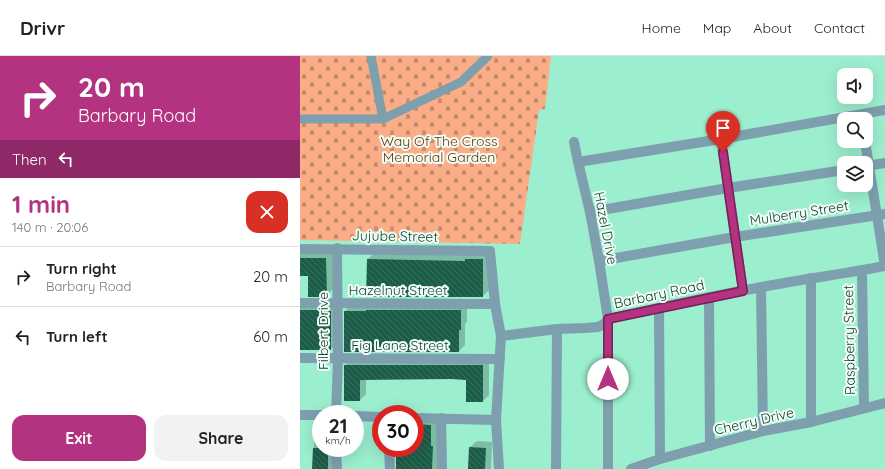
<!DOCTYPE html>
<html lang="en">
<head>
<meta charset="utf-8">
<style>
  body { margin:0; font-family:Quicksand,sans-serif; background:#f2f2f2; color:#222; height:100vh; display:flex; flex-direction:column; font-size:15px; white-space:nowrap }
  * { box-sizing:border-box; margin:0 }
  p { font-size:13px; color:#767676 }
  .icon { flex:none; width:22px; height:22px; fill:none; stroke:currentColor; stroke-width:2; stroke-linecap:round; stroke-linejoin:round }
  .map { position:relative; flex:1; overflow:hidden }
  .sheet { display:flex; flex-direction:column; background:#fff; width:300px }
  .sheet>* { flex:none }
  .top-card { background:#b33380; color:#fff; overflow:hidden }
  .tools { position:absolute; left:537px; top:12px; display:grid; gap:8px }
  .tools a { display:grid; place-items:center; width:36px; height:36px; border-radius:8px; background:#fff; box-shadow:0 4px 16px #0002; font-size:20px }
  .speed { position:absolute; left:12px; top:349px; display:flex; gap:8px; font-size:20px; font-weight:700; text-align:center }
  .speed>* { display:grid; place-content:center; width:52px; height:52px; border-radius:50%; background:#fff; box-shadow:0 4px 16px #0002; line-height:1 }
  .speed small { font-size:10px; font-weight:400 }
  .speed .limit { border:6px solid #d22; background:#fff; color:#111 }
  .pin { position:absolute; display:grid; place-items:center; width:34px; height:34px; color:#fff; margin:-41px -17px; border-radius:50% 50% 50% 0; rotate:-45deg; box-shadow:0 0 4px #0007 }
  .pin .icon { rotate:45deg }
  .me { position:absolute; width:44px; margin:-22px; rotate:0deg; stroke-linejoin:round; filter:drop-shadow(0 0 3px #0008) }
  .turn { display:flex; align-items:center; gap:14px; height:84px; padding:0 12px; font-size:18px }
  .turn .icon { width:52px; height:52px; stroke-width:2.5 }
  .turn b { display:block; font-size:28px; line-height:34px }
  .then { display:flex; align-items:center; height:38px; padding:0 12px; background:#0003; gap:8px; font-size:15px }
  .round { display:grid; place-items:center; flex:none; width:42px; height:42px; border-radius:12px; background:#f2f2f2 }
  .summary { display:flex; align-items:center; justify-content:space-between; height:68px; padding:0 12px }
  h1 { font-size:24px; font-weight:700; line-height:30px; color:#b33380 }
  .button { display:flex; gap:8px; margin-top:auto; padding:8px 12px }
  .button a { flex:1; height:46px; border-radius:12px; background:#b33380; color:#fff; font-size:16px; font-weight:700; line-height:46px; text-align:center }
  .button a+a { background:#f2f2f2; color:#222 }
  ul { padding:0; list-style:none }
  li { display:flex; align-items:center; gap:12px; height:60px; padding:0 12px; border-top:1px solid #e0e0e0 }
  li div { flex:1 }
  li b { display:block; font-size:15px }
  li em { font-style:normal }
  header { display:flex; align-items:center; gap:24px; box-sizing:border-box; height:56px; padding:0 20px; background:#fff; border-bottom:1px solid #e0e0e0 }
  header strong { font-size:19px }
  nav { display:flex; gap:22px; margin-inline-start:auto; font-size:14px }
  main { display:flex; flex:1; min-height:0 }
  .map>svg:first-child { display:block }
</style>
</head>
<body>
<header>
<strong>Drivr</strong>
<nav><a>Home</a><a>Map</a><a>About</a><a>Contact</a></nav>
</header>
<main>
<section class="sheet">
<div class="top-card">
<div class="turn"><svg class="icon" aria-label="right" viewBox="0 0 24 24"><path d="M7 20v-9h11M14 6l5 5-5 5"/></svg><div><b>20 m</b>Barbary Road</div></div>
<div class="then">Then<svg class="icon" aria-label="left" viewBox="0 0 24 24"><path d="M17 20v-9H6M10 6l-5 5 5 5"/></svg></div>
</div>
<div class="summary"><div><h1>1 min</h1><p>140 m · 20:06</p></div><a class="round" style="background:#d93025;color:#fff"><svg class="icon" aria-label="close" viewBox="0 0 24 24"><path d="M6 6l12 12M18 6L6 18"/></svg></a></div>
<ul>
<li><svg class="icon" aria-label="right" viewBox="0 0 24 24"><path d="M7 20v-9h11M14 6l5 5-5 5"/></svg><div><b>Turn right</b><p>Barbary Road</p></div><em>20 m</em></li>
<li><svg class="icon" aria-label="left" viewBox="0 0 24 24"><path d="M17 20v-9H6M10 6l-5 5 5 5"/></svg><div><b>Turn left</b></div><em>60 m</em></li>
</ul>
<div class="button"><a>Exit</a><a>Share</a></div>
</section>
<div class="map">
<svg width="585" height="413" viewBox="0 0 585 413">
  <defs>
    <pattern id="cemetery-stones" width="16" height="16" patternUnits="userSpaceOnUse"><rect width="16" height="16" fill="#faad86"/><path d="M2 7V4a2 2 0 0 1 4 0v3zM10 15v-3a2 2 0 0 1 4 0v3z" fill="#c98e6e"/></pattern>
    <pattern id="building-back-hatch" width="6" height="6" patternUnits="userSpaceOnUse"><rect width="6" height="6" fill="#1b5d48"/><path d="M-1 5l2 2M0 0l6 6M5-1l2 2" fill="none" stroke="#3b7160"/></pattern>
  </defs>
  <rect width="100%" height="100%" fill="#9beece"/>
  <polygon fill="url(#cemetery-stones)" points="0,0 251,0 245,53 239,54 220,188 0,184"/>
  <g fill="#0003">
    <polygon points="0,195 32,196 33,233 26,240 9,219 0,219"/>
    <polygon points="74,197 189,197 189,234 183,240 68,203"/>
    <polygon points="0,248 37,249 37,287 31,293 0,293"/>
    <polygon points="167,248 167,266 165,268 165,289 159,295 45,255 51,249"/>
    <polygon points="52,303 189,304 189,339 183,345 167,323 66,323 66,338 60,344 45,344 45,309"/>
    <polygon points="100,355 115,356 116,359 137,363 138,413 97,413 97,392 115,392 115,358 98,358"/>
    <polygon points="20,375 21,392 34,392 34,413 14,413 14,381"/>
    <polygon points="177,385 192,386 191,413 169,413 170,391"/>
  </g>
  <g fill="url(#building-back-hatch)">
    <polygon points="0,202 26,202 27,241 8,241 8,220 0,220"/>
    <polygon points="67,203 165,205 165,203 183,203 183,241 66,241"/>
    <polygon points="0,254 27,254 27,255 31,255 31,294 0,294"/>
    <polygon points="66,254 161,254 161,274 159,274 159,296 44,296 44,255 66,255"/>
    <polygon points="44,309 183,309 183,346 166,346 166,324 151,323 60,324 60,345 44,345"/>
    <polygon points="115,368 131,369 131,390 133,390 132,413 96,413 96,392 115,392"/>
    <polygon points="169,391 186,392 185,413 168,413"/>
    <polygon points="13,392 28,392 28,413 12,413"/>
  </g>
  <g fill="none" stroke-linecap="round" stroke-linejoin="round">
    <g stroke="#7e9fae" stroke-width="9">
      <polyline points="71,0 83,63"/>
      <polyline points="0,63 83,63 161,26 188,0"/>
    </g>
    <g stroke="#7e9fae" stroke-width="10">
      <polyline points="421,83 443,235"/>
      <polyline points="565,85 585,210"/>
      <polyline points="274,86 278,106 290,156 299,205 308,263 308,413"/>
      <polyline points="278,106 421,83 585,54"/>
      <polyline points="566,110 585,107"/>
      <polyline points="290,156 428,132 544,114"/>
      <polyline points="0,193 190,195 195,248 201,280 196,364 199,413"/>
      <polyline points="299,205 435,181 585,158"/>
      <polyline points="562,215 564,352"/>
      <polyline points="511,222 511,366"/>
      <polyline points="461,231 463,375"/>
      <polyline points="409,241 410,390"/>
      <polyline points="0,247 195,248"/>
      <polyline points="359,252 360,403"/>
      <path d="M201,280L257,273L285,272L298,271L304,268L308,263C359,252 411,240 462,231C503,223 544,218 585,210"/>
      <polyline points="0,302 200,303"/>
      <polyline points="36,358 38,303 37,192"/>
      <polyline points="0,359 21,359"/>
      <polyline points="55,360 81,361"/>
      <polyline points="115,362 196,364"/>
      <polyline points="141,362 142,413"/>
      <polyline points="36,392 37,413"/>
      <polyline points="89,392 90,413"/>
      <polyline points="256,413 257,273"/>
      <polyline points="331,413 360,403 463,375 511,366 585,347"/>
    </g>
  </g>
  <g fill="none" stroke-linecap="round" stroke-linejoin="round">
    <g stroke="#742153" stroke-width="10">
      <polyline id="route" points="308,323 308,263 443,235 423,96"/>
    </g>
    <use href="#route" stroke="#b33380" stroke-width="7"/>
  </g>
  <g text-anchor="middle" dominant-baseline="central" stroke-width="4" stroke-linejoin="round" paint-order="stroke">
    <g font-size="14" fill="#733206" stroke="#effff8">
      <text x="139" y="85">Way Of The Cross<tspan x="139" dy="16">Memorial Garden</tspan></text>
    </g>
    <g font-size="14" fill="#15382c" stroke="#effff8">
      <text transform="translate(499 157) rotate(-9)">Mulberry Street</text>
      <text transform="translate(306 172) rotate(79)">Hazel Drive</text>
      <text transform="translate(95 180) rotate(1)">Jujube Street</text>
      <text x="98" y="234">Hazelnut Street</text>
      <text transform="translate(359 238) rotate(-12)">Barbary Road</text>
      <text transform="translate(23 275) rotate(-90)">Filbert Drive</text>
      <text transform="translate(549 284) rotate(-91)">Raspberry Street</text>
      <text x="100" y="289">Fig Lane Street</text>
      <text transform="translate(454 365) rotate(-13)">Cherry Drive</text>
    </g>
  </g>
</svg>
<div class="tools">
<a><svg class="icon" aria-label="sound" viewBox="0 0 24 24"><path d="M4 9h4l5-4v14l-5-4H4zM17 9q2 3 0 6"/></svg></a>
<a><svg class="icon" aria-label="search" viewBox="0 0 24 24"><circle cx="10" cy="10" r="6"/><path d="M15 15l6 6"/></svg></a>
<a><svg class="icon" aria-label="layers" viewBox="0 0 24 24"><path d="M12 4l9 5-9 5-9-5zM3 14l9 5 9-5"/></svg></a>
</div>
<div class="speed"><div>21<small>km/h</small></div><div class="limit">30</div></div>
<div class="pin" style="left:423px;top:96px;background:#d93025"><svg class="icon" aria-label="arrive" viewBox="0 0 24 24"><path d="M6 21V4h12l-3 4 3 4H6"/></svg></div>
<svg class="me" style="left:308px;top:323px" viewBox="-20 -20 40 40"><circle r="19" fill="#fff"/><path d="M0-13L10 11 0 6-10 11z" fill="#b33380"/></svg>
</div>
</main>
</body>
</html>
